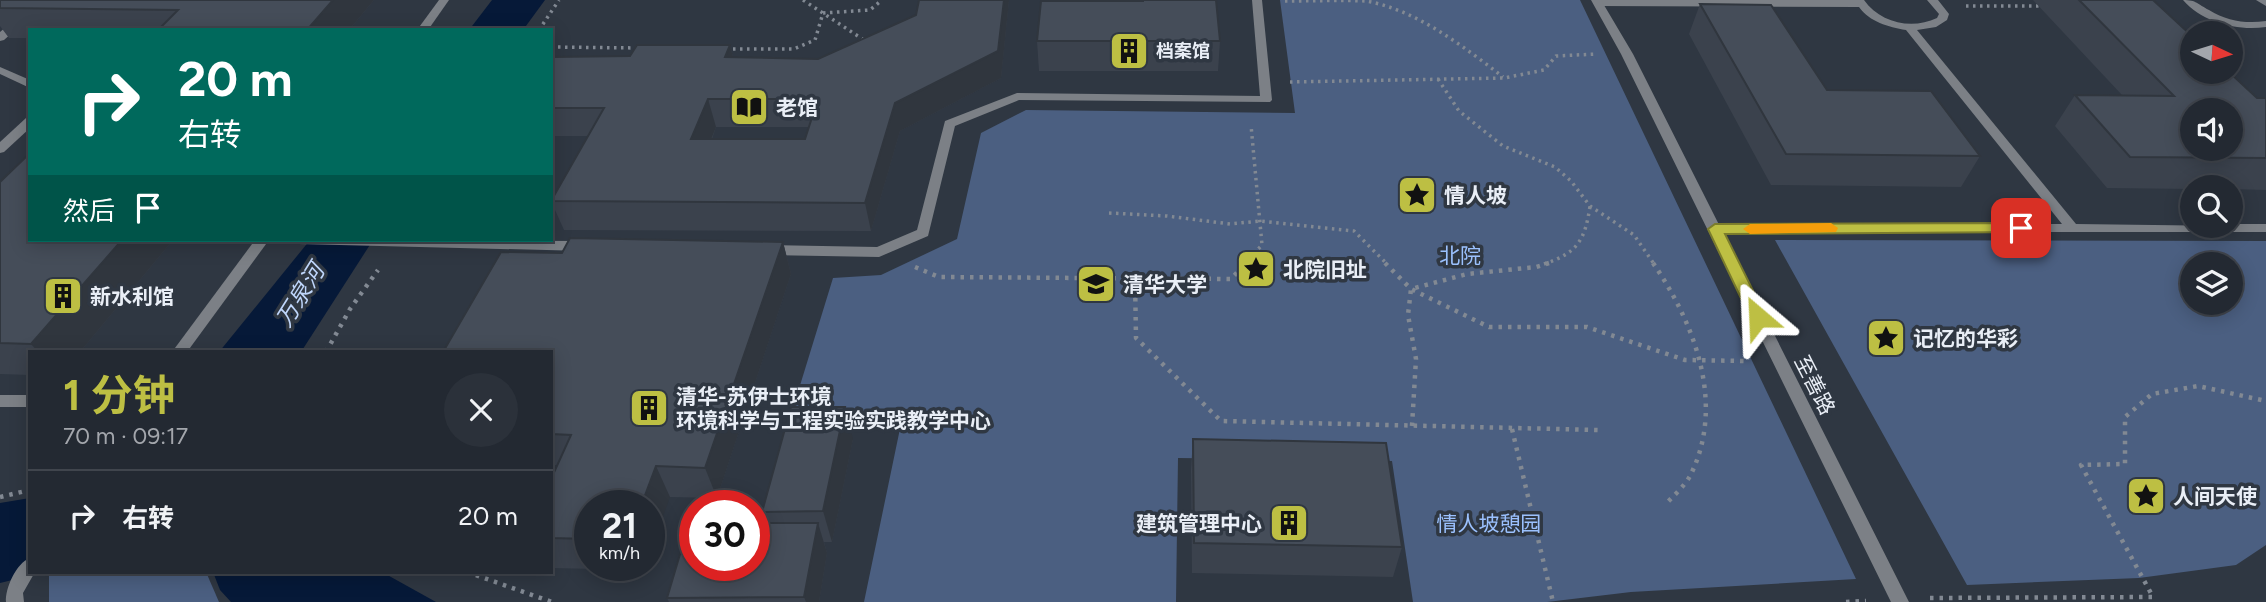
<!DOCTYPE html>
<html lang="zh">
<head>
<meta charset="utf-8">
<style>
  body { margin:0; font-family:Figtree,"Noto Sans SC",sans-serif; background:#2b313a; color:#f1f3f6; height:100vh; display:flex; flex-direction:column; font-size:26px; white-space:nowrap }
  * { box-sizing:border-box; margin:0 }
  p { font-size:23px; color:#a3a6ac }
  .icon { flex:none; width:38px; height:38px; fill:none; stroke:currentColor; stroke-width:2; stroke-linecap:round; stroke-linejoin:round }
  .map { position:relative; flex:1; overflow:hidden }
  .panel { position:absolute; left:28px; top:350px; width:525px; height:224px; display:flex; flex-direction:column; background:#232932; border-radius:0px; box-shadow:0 4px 18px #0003,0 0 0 2px #40454d }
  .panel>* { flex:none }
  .hud { position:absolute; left:28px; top:28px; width:525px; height:214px; border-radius:0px; box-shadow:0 4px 18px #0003,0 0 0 2px #40454d; background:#00695c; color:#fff; overflow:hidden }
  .needle { width:46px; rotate:94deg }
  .buttons { position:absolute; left:2180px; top:21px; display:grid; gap:14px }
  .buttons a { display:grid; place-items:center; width:63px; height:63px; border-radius:50%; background:#232932; box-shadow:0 4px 18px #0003,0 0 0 2px #40454d; font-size:35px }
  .speed { position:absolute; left:574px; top:490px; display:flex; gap:14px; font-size:35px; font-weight:700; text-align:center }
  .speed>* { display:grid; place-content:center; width:91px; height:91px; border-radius:50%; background:#232932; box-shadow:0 4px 18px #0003,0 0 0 2px #40454d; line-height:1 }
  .speed small { font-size:18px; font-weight:400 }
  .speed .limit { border:10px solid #d22; background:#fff; color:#111 }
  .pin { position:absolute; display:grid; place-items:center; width:60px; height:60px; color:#fff; margin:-30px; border-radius:14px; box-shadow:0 4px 10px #0006 }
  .me { position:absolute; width:77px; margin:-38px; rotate:334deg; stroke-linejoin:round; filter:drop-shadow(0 0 5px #0008) }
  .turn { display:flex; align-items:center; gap:24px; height:147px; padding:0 35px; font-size:32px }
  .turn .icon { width:91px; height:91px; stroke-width:2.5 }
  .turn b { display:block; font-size:49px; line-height:60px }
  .then { display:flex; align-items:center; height:66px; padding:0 35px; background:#0003; gap:14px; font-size:26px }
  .round { display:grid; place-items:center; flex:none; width:74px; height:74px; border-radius:37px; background:#2b313a }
  .overview { display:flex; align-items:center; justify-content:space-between; height:119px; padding:0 35px }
  h1 { font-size:42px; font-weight:700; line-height:52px; color:#bdbf43 }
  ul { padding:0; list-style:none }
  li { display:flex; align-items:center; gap:21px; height:91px; padding:0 35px; border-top:2px solid #40454d }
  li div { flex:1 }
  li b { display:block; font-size:26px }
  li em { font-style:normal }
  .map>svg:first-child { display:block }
</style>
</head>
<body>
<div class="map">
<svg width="2266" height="602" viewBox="0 0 2266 602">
  <rect width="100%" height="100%" fill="#2f3742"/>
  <g fill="#4b5f81" fill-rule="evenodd">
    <polygon points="1280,0 1580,0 1856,579 1631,592 1547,602 1413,602 1392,461 1178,458 1176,602 864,602 902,419 790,418 833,278 881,275 957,239 981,133 1026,110 1295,113"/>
    <path d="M1775,240L2266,241V545L2236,565L2139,578L1967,585ZM2193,264H2231V303H2193Z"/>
    <polygon points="53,572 206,572 219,602 49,602 49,574"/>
  </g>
  <g fill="#061938">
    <polygon points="492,0 545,0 523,30 469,30"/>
    <polygon points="310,240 373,240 301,352 219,352"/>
    <polygon points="213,572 382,572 436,602 231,602 220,590"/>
  </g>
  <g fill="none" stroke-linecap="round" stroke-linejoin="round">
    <polygon fill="#061938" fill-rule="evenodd" points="30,498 30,572 45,572 0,583 0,503"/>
    <g stroke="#828993" stroke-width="3.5" stroke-dasharray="2.5 4.5" stroke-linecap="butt">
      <polyline points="803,0 867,42"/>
      <path d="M1285,1C1311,1 1341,0 1366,1C1417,10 1464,47 1503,77"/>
      <polyline points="1966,6 2039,6"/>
      <polyline points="539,30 559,0"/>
      <polyline points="551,47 640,48"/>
      <polyline points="726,49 794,49 815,40 823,13 870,10 882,0"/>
      <polyline points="1438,79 1459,111 1503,146 1555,167 1571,181 1590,206 1634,235 1654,264"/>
      <polyline points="1290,82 1504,78 1544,70 1556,56 1597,54"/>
      <polyline points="1109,213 1167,216 1230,224 1260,221 1354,231 1387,264"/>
      <polyline points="1244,264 1262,245 1251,125"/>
      <path d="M1544,264C1577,253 1585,241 1590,206"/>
    </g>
    <g stroke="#828993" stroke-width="4.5" stroke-dasharray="3.5 6" stroke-linecap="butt">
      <polyline points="1385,263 1411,289 1489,327 1587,327 1685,360 1747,361"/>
      <path d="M1653,263C1695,324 1726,405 1690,476C1684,487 1673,496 1665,505"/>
      <polyline points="915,267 939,277 1231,279 1246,263"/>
      <polyline points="1135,279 1136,338 1221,421 1599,430"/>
      <polyline points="326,352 350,309 378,270"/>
      <polyline points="1412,426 1416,359 1408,315 1411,289 1467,274 1536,267 1549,263"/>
      <polyline points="1512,429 1553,602"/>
      <polyline points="0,497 30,490"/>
      <polyline points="467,572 552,602"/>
      <polyline points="1930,598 2153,597 2081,465 2125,464 2125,417 2152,394 2198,386 2266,401"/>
      <polyline points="1846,602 1866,601"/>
    </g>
    <g fill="#7c8086" fill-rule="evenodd">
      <polygon points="38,0 49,0 4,40 0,41 0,32"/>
      <polygon points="439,0 449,0 428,30 417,30"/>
      <polygon points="1252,0 1262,0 1272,100 1270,102 1019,100 955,126 928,236 879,257 767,255 760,250 767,245 877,247 917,230 945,121 1017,93 1260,96"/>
      <path d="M1597,0H1864C1880,23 1912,30 1937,18L1939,14L1927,0H1938L1949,14L1947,20L1936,27L1917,30L2076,224L2231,226V224H2266V232H1710L1708,229L1715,225L2062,224L1906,30C1888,27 1870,22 1859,7L1598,6L1593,3Z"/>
      <path d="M2183,0C2197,0 2197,4 2209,10C2227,21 2246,24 2266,21V27C2237,31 2203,23 2183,0Z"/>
      <polygon points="2256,0 2266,0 2266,6"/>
      <polygon points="0,67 30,80 30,88 0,74"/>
      <polygon points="30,117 30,128 4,152 0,153 0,142 26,118"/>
      <polygon points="255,240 269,240 187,352 172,352"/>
      <polygon points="292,240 585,241 592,246 585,251 299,244"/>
      <rect x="0" y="395" width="30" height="12"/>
      <path d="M30,558V572H35L23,593L24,602H6C5,589 16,563 30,558Z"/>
    </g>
    <polygon fill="#7c8086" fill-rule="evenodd" points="1591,0 1601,0 1633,54 1909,602 1891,602 1621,54"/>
  </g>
  <g fill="#3b424d" fill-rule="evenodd">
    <polygon points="0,0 374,0 349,30 30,30 30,38 9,38 0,26"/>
    <path d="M919,0H1009L1001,78L900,131L871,231L564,230L551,201L588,136H551V57L630,56L730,45L733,57L818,59L916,15ZM716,127H809L805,139H712Z"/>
    <polygon points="2033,0 2153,0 2257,98 2266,98 2266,190 2231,189 2231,187 2193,187 2193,189 2107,188 2055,126 2075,95 2122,95"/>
    <polygon points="1143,1 1220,41 1218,71 1039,71 1037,41"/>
    <polygon points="1700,4 1827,90 1980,156 1961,187 1771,185 1689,34"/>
    <polygon points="0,182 30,240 173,240 80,352 30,352 30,375 0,374"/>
    <polygon points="783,242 791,274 717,498 670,497 590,506 590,565 646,565 644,570 551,568 551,479 558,465 551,465 551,352 562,253"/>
    <polygon points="853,439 832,542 824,542 827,553 819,602 669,602 667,598 766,523 762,512"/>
    <polygon points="1193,439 1402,547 1393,577 1192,573 1191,470"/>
  </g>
  <g fill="#30363e">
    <polygon points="333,0 374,0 349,30 307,30"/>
    <polygon points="1004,0 1009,0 1001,78 900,131 871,231 865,203 895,103"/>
    <polygon points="730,45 737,73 725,57"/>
    <polygon points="708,99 716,127 700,167 691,139"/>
    <polygon points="122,240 173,240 80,352 38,352 31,344"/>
    <polygon points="783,242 791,274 717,498 705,468"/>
    <polygon points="845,407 853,439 832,542 823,511"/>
    <polygon points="656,466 670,497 649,555 649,506 641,506"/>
    <polygon points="818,523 827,553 819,602 806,602 804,597"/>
  </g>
  <g fill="#454d59" stroke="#30363e" stroke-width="2" fill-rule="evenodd">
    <polygon points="0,0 333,0 307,30 158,30 178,10 0,8"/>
    <path d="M919,0H1004L998,51L895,103L865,203L551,201L604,108H551V57L630,56L637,45H730L725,57L818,59L916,15ZM708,99H818L805,139H691Z"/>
    <polygon points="1143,0 1216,0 1220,41 1037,41 1041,1 1143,1"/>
    <path d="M2079,0H2153L2193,37V72H2229L2257,98H2266V158L2130,157L2075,95L2174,96ZM2193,110H2231V149H2193Z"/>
    <polygon points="1700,4 1771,5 1827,90 1931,91 1980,156 1786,154"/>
    <polygon points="30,153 30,240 122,240 31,344 0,343 0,182"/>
    <polygon points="570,238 783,242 705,468 656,466 641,506 590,506 590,539 551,538 551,479 571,435 551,434 551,352 443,352 501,252 562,253"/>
    <polygon points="791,407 845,407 823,511 762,512"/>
    <polygon points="1193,439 1386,443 1402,547 1194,543"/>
    <polygon points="754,523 818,523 804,597 667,598 689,524 695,524 695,565 754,565"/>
  </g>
  <polygon fill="#bdbf43" stroke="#7b7c2c" stroke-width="2" points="2021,223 2029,228 2027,232 1725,234 1766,317 1758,323 1750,317 1708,229 1715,224"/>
  <polygon fill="#f59e0b" points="1831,223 1838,228 1836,232 1750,234 1743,229 1750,224"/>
  <defs>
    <g id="building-square" transform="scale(2.0125)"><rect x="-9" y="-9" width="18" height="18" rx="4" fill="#bdbf43" stroke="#2f3742"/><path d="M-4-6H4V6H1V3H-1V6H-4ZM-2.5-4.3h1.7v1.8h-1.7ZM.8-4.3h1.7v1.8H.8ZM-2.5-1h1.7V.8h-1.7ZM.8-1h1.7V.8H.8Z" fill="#111"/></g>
    <g id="library-square" transform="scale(2.0125)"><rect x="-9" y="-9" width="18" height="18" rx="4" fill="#bdbf43" stroke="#2f3742"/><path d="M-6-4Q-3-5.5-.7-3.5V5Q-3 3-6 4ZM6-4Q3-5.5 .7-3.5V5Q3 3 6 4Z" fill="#111"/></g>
    <g id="sight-square" transform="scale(2.0125)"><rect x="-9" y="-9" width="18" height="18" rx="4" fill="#bdbf43" stroke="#2f3742"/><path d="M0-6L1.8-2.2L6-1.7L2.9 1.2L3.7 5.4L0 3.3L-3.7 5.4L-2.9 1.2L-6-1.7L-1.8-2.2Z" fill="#111"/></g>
    <g id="university-square" transform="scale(2.0125)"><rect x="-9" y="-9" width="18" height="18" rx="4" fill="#bdbf43" stroke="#2f3742"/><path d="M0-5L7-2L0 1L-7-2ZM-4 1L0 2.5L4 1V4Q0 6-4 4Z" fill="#111"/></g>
  </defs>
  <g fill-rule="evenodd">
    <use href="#building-square" x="1129" y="51"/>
    <use href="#library-square" x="749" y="107"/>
    <use href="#sight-square" x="1417" y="195"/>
    <use href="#sight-square" x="1256" y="269"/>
    <use href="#university-square" x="1096" y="284"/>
    <use href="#building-square" x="63" y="296"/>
    <use href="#sight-square" x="1886" y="338"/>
    <use href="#building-square" x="649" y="408"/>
    <use href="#sight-square" x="2146" y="496"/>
    <use href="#building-square" x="1289" y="523"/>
  </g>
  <g text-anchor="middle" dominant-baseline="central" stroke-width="7" stroke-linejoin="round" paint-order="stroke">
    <g font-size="18" font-weight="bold" fill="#e9eef6" stroke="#2f3742" text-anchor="start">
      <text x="1156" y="51">档案馆</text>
    </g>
    <g font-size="21" font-weight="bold" fill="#e9eef6" stroke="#2f3742" text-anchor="start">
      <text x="776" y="107">老馆</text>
      <text x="1444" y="195">情人坡</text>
      <text x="1283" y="269">北院旧址</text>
      <text x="1123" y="284">清华大学</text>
      <text x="90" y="296">新水利馆</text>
      <text x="1913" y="338">记忆的华彩</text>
      <text x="676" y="396">清华-苏伊士环境<tspan x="676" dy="24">环境科学与工程实验实践教学中心</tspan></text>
      <text x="2173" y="496">人间天使</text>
      <text x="1262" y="523" text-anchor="end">建筑管理中心</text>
    </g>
    <g font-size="21" fill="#9bc1fe" stroke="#2f3742">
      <text x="1460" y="255">北院</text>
      <text x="1489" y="523">情人坡憩园</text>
    </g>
    <g font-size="21" fill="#e9eef6" stroke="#2f3742">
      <text transform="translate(1815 385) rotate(63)">至善路</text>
    </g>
    <g font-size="23" font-style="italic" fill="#bfd6fb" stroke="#2f3742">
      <text transform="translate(300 295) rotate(-58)">万泉河</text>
    </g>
  </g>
</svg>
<div class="buttons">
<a><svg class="needle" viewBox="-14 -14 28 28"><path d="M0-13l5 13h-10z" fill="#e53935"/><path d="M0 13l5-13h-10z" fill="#a3a6ac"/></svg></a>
<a><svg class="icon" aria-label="sound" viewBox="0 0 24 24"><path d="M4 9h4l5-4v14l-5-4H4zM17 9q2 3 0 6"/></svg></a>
<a><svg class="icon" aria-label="search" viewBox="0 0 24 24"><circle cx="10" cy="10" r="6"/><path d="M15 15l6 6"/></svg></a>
<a><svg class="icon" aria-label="layers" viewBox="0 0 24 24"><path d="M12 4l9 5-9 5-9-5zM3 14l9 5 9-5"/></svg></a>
</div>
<div class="speed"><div>21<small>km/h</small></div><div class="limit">30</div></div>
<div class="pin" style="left:2021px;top:228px;background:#d93025"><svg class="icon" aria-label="arrive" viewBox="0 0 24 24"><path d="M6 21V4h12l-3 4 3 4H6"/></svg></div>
<svg class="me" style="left:1758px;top:317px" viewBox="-20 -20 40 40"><path d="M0-17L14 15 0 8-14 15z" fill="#bdbf43" stroke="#fff" stroke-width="4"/></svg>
<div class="hud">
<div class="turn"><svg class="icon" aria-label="right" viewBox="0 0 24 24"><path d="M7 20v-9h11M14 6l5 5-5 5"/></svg><div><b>20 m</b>右转</div></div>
<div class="then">然后<svg class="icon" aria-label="arrive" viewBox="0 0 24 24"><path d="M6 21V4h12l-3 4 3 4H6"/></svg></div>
</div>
<section class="panel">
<div class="overview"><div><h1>1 分钟</h1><p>70 m · 09:17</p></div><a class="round"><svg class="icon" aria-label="close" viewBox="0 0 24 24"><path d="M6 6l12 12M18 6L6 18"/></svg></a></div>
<ul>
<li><svg class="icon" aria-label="right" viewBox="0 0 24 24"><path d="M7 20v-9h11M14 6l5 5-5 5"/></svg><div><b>右转</b></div><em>20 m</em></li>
</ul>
</section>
</div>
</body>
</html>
